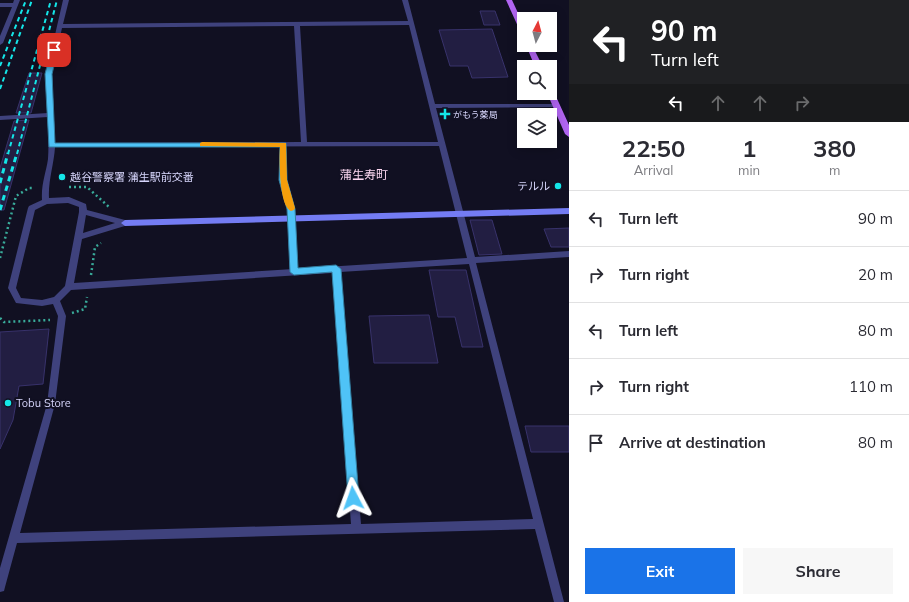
<!DOCTYPE html>
<html lang="en">
<head>
<meta charset="utf-8">
<style>
  body { margin:0; font-family:Mulish,"Noto Sans JP",sans-serif; background:#f7f7f7; color:#2b2b33; height:100vh; display:flex; flex-direction:column; font-size:15px; white-space:nowrap }
  * { box-sizing:border-box; margin:0 }
  p { font-size:13px; color:#7c7c81 }
  .icon { flex:none; width:22px; height:22px; fill:none; stroke:currentColor; stroke-width:2; stroke-linecap:round; stroke-linejoin:round }
  .map { position:relative; flex:1; overflow:hidden }
  .sheet { display:flex; flex-direction:column; background:#fff; width:340px }
  .sheet>* { flex:none }
  .guide { background:#202124; color:#fff; overflow:hidden }
  .needle { width:26px; rotate:6deg }
  .fabs { position:absolute; left:517px; top:12px; display:grid; gap:8px }
  .fabs a { display:grid; place-items:center; width:40px; height:40px; border-radius:0px; background:#fff; box-shadow:0 2px 10px #0003; font-size:20px }
  .pin { position:absolute; display:grid; place-items:center; width:34px; height:34px; color:#fff; margin:-17px; border-radius:8px; box-shadow:0 2px 6px #0006 }
  .me { position:absolute; width:44px; margin:-22px; rotate:356deg; stroke-linejoin:round; filter:drop-shadow(0 0 3px #0008) }
  .turn { display:flex; align-items:center; gap:14px; height:84px; padding:0 16px; font-size:18px }
  .turn .icon { width:52px; height:52px; stroke-width:2.5 }
  .turn b { display:block; font-size:28px; line-height:34px }
  .lanes { display:flex; align-items:center; height:38px; padding:0 16px; background:#0003; justify-content:center; gap:20px; direction:ltr }
  .lanes .off { opacity:.35 }
  .eta { display:flex; justify-content:space-evenly; align-items:center; height:68px; text-align:center }
  .eta b { font-size:24px; font-weight:700; line-height:28px }
  .action { display:flex; gap:8px; margin-top:auto; padding:8px 16px }
  .action a { flex:1; height:46px; border-radius:0px; background:#1a73e8; color:#fff; font-size:16px; font-weight:700; line-height:46px; text-align:center }
  .action a+a { background:#f7f7f7; color:#2b2b33 }
  ul { padding:0; list-style:none }
  li { display:flex; align-items:center; gap:12px; height:56px; padding:0 16px; border-top:1px solid #e1e1e2 }
  li div { flex:1 }
  li b { display:block; font-size:15px }
  li em { font-style:normal }
  main { display:flex; flex:1; min-height:0 }
  .map>svg:first-child { display:block }
</style>
</head>
<body>
<main>
<div class="map">
<svg width="569" height="602" viewBox="0 0 569 602">
  <rect width="100%" height="100%" fill="#111022"/>
  <g fill="#221e42" stroke="#38326b">
    <polygon points="480,11 495,11 500,25 484,25"/>
    <polygon points="492,29 508,77 472,78 468,66 450,66 439,30"/>
    <polygon points="29,73 42,73 31,113 16,113"/>
    <polygon points="29,120 4,210 0,210 0,168 14,121"/>
    <polygon points="470,220 492,220 502,254 479,255"/>
    <polygon points="569,228 569,247 551,247 544,229"/>
    <polygon points="429,270 466,270 483,347 462,347 455,317 438,317"/>
    <polygon points="429,315 438,363 374,363 369,316"/>
    <polygon points="49,329 43,384 19,386 13,420 0,449 0,332"/>
    <polygon points="525,426 569,426 569,452 531,452"/>
  </g>
  <g fill="none" stroke-linecap="round" stroke-linejoin="round">
    <g stroke="#39ab9a" stroke-width="2.5" stroke-dasharray="2 3" stroke-linecap="butt">
      <polyline points="69,187 87,187 109,207"/>
      <polyline points="0,258 16,196 29,188 34,188"/>
      <polyline points="91,275 95,247 101,243"/>
      <polyline points="72,313 85,309 87,297"/>
      <polyline points="0,318 4,322 50,320"/>
    </g>
    <polygon fill="#3f427d" fill-rule="evenodd" points="281,142 285,142 286,144 286,180 295,209 298,272 297,274 291,274 290,272 287,209 280,180"/>
    <g fill="#3f427d" fill-rule="evenodd">
      <polygon points="14,0 20,0 3,43 0,45 0,36 12,7 0,7 0,3 13,3"/>
      <path d="M63,0H69L63,24L408,21L402,0H408L435,104H558L559,105L556,107L436,108L475,257L569,251V257L476,263L564,602H554L535,529L17,543L5,587L4,591L0,592V568L47,404L58,316L53,304L42,306L16,303L8,288L28,208L29,206L42,200C41,184 46,173 48,159C49,145 48,131 48,117L0,120V116L48,113L46,74ZM409,25L438,142H307L300,26ZM294,26L301,142L55,143L52,74L62,28ZM439,146L467,258L74,283L82,239L128,225L129,223L125,220L87,210L86,204L69,197L49,198C48,181 54,164 55,147ZM68,203L79,207V212L65,286L54,297L42,300L21,298L16,288L35,210L47,204ZM86,215L115,223L83,233ZM469,264L533,519L361,524L340,272ZM332,273L351,524L20,533L55,404L66,316L60,301L71,290Z"/>
    </g>
    <polygon fill="#747cf3" fill-rule="evenodd" points="569,208 569,214 125,226 121,223 125,220"/>
    <g fill="#b165f2" fill-rule="evenodd">
      <polygon points="506,0 512,0 524,26 524,35 521,33"/>
      <polygon points="526,45 532,45 543,67 535,67"/>
      <polygon points="550,90 554,92 569,125 569,137 565,134 547,93 550,93"/>
    </g>
    <g stroke="#14e6e8" stroke-width="2" stroke-dasharray="4.5 3.5" stroke-linecap="butt">
      <polyline points="0,66 26,0"/>
      <polyline points="0,89 32,0"/>
      <polyline points="8,154 51,0"/>
      <polyline points="17,154 57,0"/>
    </g>
    <g stroke="#14e6e8" stroke-width="3" stroke-dasharray="5.5 4.5" stroke-linecap="butt">
      <polyline points="0,183 8,153"/>
      <polyline points="0,210 17,153"/>
    </g>
  </g>
  <polygon fill="#4fc3f7" stroke="#337fa1" points="54,48 58,50 52,74 55,143 286,143 287,180 295,209 298,268 336,265 341,269 359,498 357,502 353,504 349,502 348,498 332,272 294,275 290,272 287,209 279,180 280,147 49,147 45,74 51,50"/>
  <path fill="#f59e0b" d="M202,142L286,143L287,180L295,208L294,210L291,211C279,207 279,159 280,147L200,146V143Z"/>
  <g fill="#14e6e8" stroke="#111022" stroke-width="1.5">
    <path d="M443 108h4v4h4v4h-4v4h-4v-4h-4v-4h4z"/>
    <circle cx="62" cy="177" r="4"/>
    <circle cx="558" cy="186" r="4"/>
    <circle cx="8" cy="403" r="4"/>
  </g>
  <g text-anchor="middle" dominant-baseline="central" stroke-width="4" stroke-linejoin="round" paint-order="stroke">
    <g font-size="9" fill="#d6d5fb" stroke="#111022" text-anchor="start">
      <text x="453" y="114">がもう薬局</text>
    </g>
    <g font-size="11" fill="#d6d5fb" stroke="#111022" text-anchor="start">
      <text x="70" y="177">越谷警察署 蒲生駅前交番</text>
      <text x="550" y="186" text-anchor="end">テルル</text>
      <text x="16" y="403">Tobu Store</text>
    </g>
    <g font-size="12" fill="#fcd7f1" stroke="#111022">
      <text x="364" y="174">蒲生寿町</text>
    </g>
  </g>
</svg>
<div class="fabs">
<a><svg class="needle" viewBox="-14 -14 28 28"><path d="M0-13l5 13h-10z" fill="#e53935"/><path d="M0 13l5-13h-10z" fill="#7c7c81"/></svg></a>
<a><svg class="icon" aria-label="search" viewBox="0 0 24 24"><circle cx="10" cy="10" r="6"/><path d="M15 15l6 6"/></svg></a>
<a><svg class="icon" aria-label="layers" viewBox="0 0 24 24"><path d="M12 4l9 5-9 5-9-5zM3 14l9 5 9-5"/></svg></a>
</div>
<div class="pin" style="left:54px;top:50px;background:#d93025"><svg class="icon" aria-label="arrive" viewBox="0 0 24 24"><path d="M6 21V4h12l-3 4 3 4H6"/></svg></div>
<svg class="me" style="left:353px;top:498px" viewBox="-20 -20 40 40"><path d="M0-17L14 15 0 8-14 15z" fill="#4fc3f7" stroke="#fff" stroke-width="4"/></svg>
</div>
<section class="sheet">
<div class="guide">
<div class="turn"><svg class="icon" aria-label="left" viewBox="0 0 24 24"><path d="M17 20v-9H6M10 6l-5 5 5 5"/></svg><div><b>90 m</b>Turn left</div></div>
<div class="lanes"><svg class="icon" aria-label="left" viewBox="0 0 24 24"><path d="M17 20v-9H6M10 6l-5 5 5 5"/></svg><svg class="icon off" aria-label="ahead" viewBox="0 0 24 24"><path d="M12 20V5M6 11l6-6 6 6"/></svg><svg class="icon off" aria-label="ahead" viewBox="0 0 24 24"><path d="M12 20V5M6 11l6-6 6 6"/></svg><svg class="icon off" aria-label="right" viewBox="0 0 24 24"><path d="M7 20v-9h11M14 6l5 5-5 5"/></svg></div>
</div>
<div class="eta">
<div><b>22:50</b><p>Arrival</p></div>
<div><b>1</b><p>min</p></div>
<div><b>380</b><p>m</p></div>
</div>
<ul>
<li><svg class="icon" aria-label="left" viewBox="0 0 24 24"><path d="M17 20v-9H6M10 6l-5 5 5 5"/></svg><div><b>Turn left</b></div><em>90 m</em></li>
<li><svg class="icon" aria-label="right" viewBox="0 0 24 24"><path d="M7 20v-9h11M14 6l5 5-5 5"/></svg><div><b>Turn right</b></div><em>20 m</em></li>
<li><svg class="icon" aria-label="left" viewBox="0 0 24 24"><path d="M17 20v-9H6M10 6l-5 5 5 5"/></svg><div><b>Turn left</b></div><em>80 m</em></li>
<li><svg class="icon" aria-label="right" viewBox="0 0 24 24"><path d="M7 20v-9h11M14 6l5 5-5 5"/></svg><div><b>Turn right</b></div><em>110 m</em></li>
<li><svg class="icon" aria-label="arrive" viewBox="0 0 24 24"><path d="M6 21V4h12l-3 4 3 4H6"/></svg><div><b>Arrive at destination</b></div><em>80 m</em></li>
</ul>
<div class="action"><a>Exit</a><a>Share</a></div>
</section>
</main>
</body>
</html>
